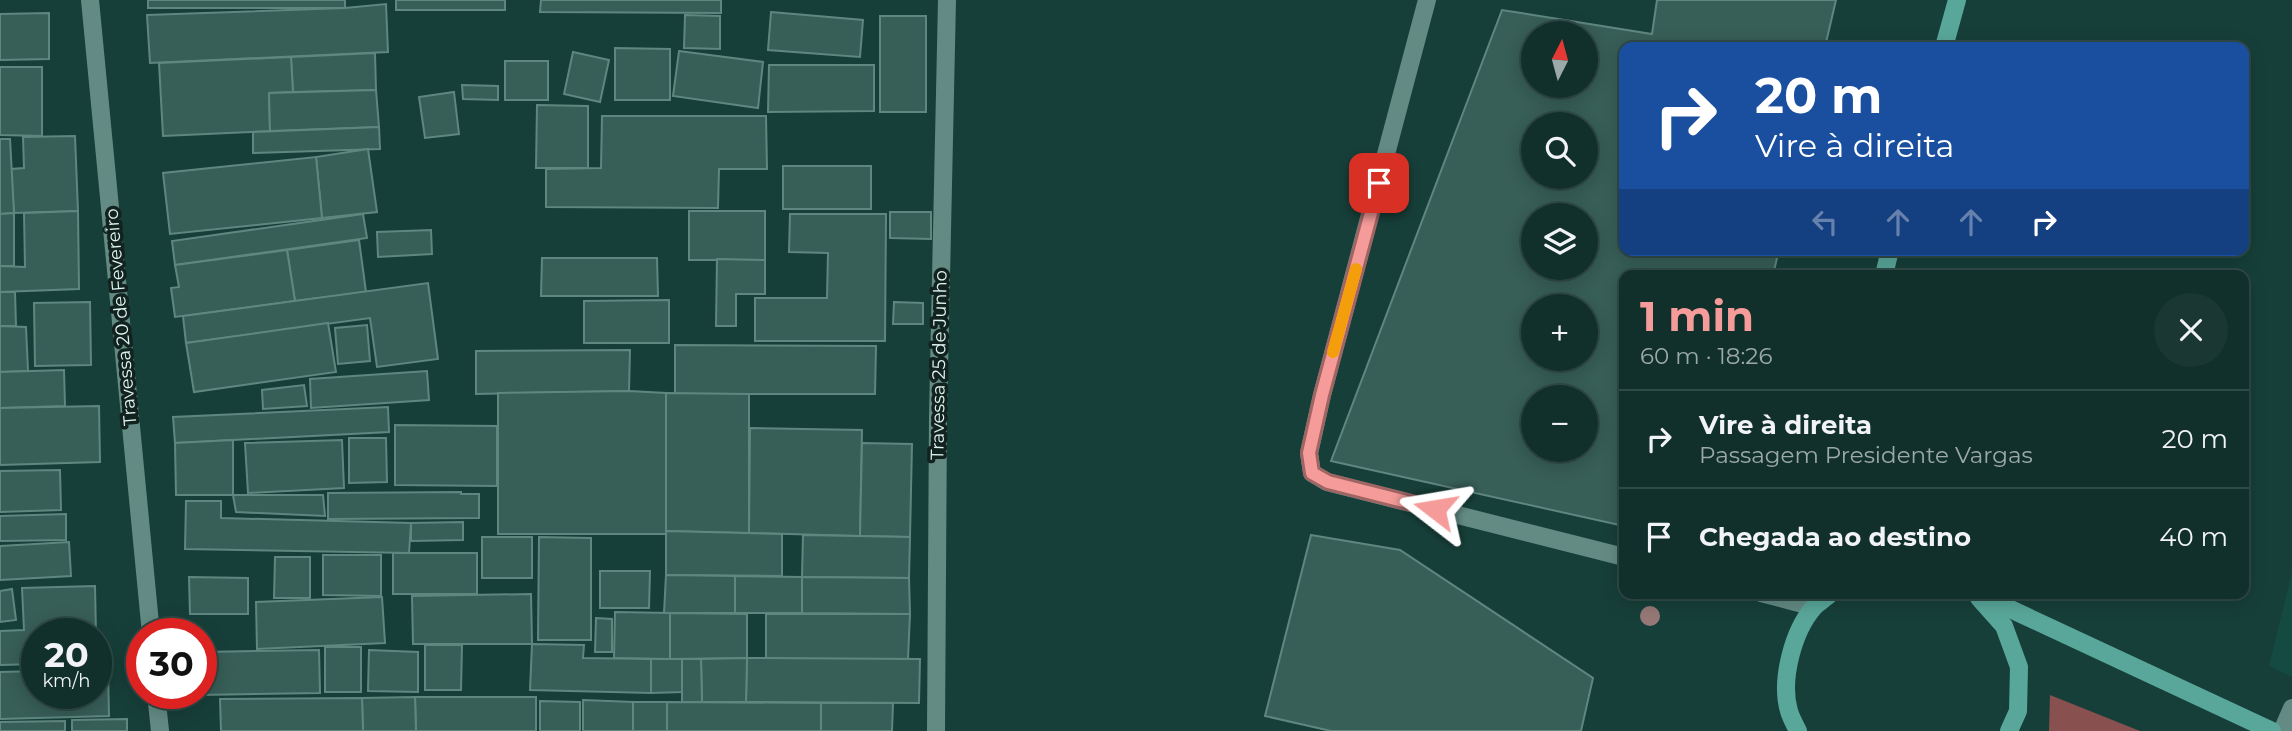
<!DOCTYPE html>
<html lang="pt">
<head>
<meta charset="utf-8">
<style>
  body { margin:0; font-family:Montserrat,sans-serif; background:#1a3733; color:#f1f3f6; height:100vh; display:flex; flex-direction:column; font-size:26px; white-space:nowrap }
  * { box-sizing:border-box; margin:0 }
  p { font-size:23px; color:#9ca9a9 }
  .icon { flex:none; width:38px; height:38px; fill:none; stroke:currentColor; stroke-width:2; stroke-linecap:round; stroke-linejoin:round }
  .map { position:relative; flex:1; overflow:hidden }
  .drawer { position:absolute; left:1619px; top:270px; width:630px; height:329px; display:flex; flex-direction:column; background:#112f2b; border-radius:14px; box-shadow:0 4px 18px #0003,0 0 0 2px #304a47 }
  .drawer>* { flex:none }
  .hud { position:absolute; left:1619px; top:42px; width:630px; height:214px; border-radius:14px; box-shadow:0 4px 18px #0003,0 0 0 2px #304a47; background:#1a4fa0; color:#fff; overflow:hidden }
  .needle { width:46px; rotate:6deg }
  .tools { position:absolute; left:1521px; top:21px; display:grid; gap:14px }
  .tools a { display:grid; place-items:center; width:77px; height:77px; border-radius:50%; background:#112f2b; box-shadow:0 4px 18px #0003,0 0 0 2px #304a47; font-size:35px }
  .speed { position:absolute; left:21px; top:618px; display:flex; gap:14px; font-size:35px; font-weight:700; text-align:center }
  .speed>* { display:grid; place-content:center; width:91px; height:91px; border-radius:50%; background:#112f2b; box-shadow:0 4px 18px #0003,0 0 0 2px #304a47; line-height:1 }
  .speed small { font-size:18px; font-weight:400 }
  .speed .limit { border:10px solid #d22; background:#fff; color:#111 }
  .pin { position:absolute; display:grid; place-items:center; width:60px; height:60px; color:#fff; margin:-30px; border-radius:14px; box-shadow:0 4px 10px #0006 }
  .me { position:absolute; width:77px; margin:-38px; rotate:284deg; stroke-linejoin:round; filter:drop-shadow(0 0 5px #0008) }
  .turn { display:flex; align-items:center; gap:24px; height:147px; padding:0 21px; font-size:32px }
  .turn .icon { width:91px; height:91px; stroke-width:2.5 }
  .turn b { display:block; font-size:49px; line-height:60px }
  .lanes { display:flex; align-items:center; height:66px; padding:0 21px; background:#0003; justify-content:center; gap:35px; direction:ltr }
  .lanes .off { opacity:.35 }
  .round { display:grid; place-items:center; flex:none; width:74px; height:74px; border-radius:37px; background:#1a3733 }
  .headline { display:flex; align-items:center; justify-content:space-between; height:119px; padding:0 21px }
  h1 { font-size:42px; font-weight:700; line-height:52px; color:#f59b99 }
  ul { padding:0; list-style:none }
  li { display:flex; align-items:center; gap:21px; height:98px; padding:0 21px; border-top:2px solid #304a47 }
  li div { flex:1 }
  li b { display:block; font-size:26px }
  li em { font-style:normal }
  .map>svg:first-child { display:block }
</style>
</head>
<body>
<div class="map">
<svg width="2292" height="731" viewBox="0 0 2292 731">
  <rect width="100%" height="100%" fill="#173f39"/>
  <polygon fill="#154a43" points="2292,572 2292,677 2269,666"/>
  <polygon fill="#88504f" points="2050,695 2140,731 2049,731"/>
  <g fill="#375e57" stroke="#5f877f" stroke-width="2" fill-rule="evenodd">
    <rect x="148" y="0" width="197" height="8"/>
    <rect x="396" y="0" width="109" height="10"/>
    <polygon points="541,0 721,0 721,13 540,12"/>
    <path d="M1657,0H1836L1825,47H1624V250H1779L1773,275H1624V526L1331,461L1502,10L1652,34ZM1533,33H1586V86H1533ZM1533,124H1586V177H1533ZM1533,215H1586V268H1533ZM1533,306H1586V359H1533ZM1533,397H1586V450H1533Z"/>
    <polygon points="386,4 388,52 150,63 147,15 345,8"/>
    <polygon points="771,12 863,20 860,57 768,50"/>
    <polygon points="49,13 49,59 0,60 0,14"/>
    <polygon points="685,15 720,16 720,49 684,48"/>
    <rect x="880" y="16" width="46" height="96"/>
    <polygon points="615,48 670,49 670,100 615,100"/>
    <polygon points="679,51 763,62 758,108 673,96"/>
    <polygon points="573,52 609,60 600,102 564,94"/>
    <polygon points="375,53 376,90 293,92 291,57"/>
    <polygon points="291,57 293,92 269,93 270,131 163,136 159,63"/>
    <rect x="505" y="61" width="43" height="39"/>
    <polygon points="769,65 874,65 874,111 768,112"/>
    <polygon points="0,67 42,67 42,136 0,135"/>
    <polygon points="462,85 498,86 498,100 463,99"/>
    <polygon points="376,90 379,127 270,131 269,93"/>
    <polygon points="454,92 459,134 425,138 419,97"/>
    <polygon points="537,105 588,106 588,168 536,168"/>
    <polygon points="602,116 766,116 767,169 719,169 718,208 546,207 546,169 601,168"/>
    <polygon points="379,127 380,149 253,153 253,132"/>
    <polygon points="75,136 78,211 14,213 11,169 24,168 23,137"/>
    <polygon points="0,139 10,139 14,213 0,214"/>
    <polygon points="368,149 377,212 322,218 316,157"/>
    <polygon points="316,157 322,218 170,234 163,173"/>
    <rect x="783" y="166" width="88" height="43"/>
    <polygon points="78,211 79,289 0,292 0,266 25,267 24,213"/>
    <rect x="689" y="211" width="76" height="49"/>
    <polygon points="890,212 931,212 931,239 890,238"/>
    <polygon points="14,213 14,266 0,266 0,214"/>
    <polygon points="363,214 367,238 175,265 172,241"/>
    <polygon points="790,214 886,214 885,341 755,341 755,298 827,298 828,253 789,252"/>
    <polygon points="431,230 432,254 378,257 377,232"/>
    <polygon points="359,240 366,292 295,301 287,250"/>
    <polygon points="287,250 295,301 175,317 171,288 179,287 175,265"/>
    <polygon points="542,258 657,258 658,296 541,296"/>
    <polygon points="717,259 765,260 765,294 736,294 736,326 716,326"/>
    <polygon points="428,283 438,359 377,367 370,318 186,343 183,316"/>
    <polygon points="0,292 15,292 16,326 0,326"/>
    <polygon points="669,300 669,343 584,343 584,301"/>
    <polygon points="90,302 91,365 35,366 34,303"/>
    <polygon points="894,302 923,303 923,324 893,324"/>
    <polygon points="328,323 336,372 194,392 186,343"/>
    <polygon points="367,325 370,361 338,364 335,328"/>
    <polygon points="0,326 26,327 28,371 0,372"/>
    <polygon points="675,345 876,346 875,394 675,394"/>
    <polygon points="630,350 629,391 476,394 476,351"/>
    <polygon points="64,370 65,406 0,408 0,372"/>
    <polygon points="427,371 429,400 311,408 310,379"/>
    <polygon points="304,385 307,406 263,409 262,390"/>
    <polygon points="629,391 666,393 666,534 498,534 498,393"/>
    <polygon points="666,393 749,394 749,533 666,531"/>
    <polygon points="99,406 100,462 0,465 0,408"/>
    <polygon points="388,407 389,432 175,443 173,417"/>
    <polygon points="395,425 497,426 497,486 395,485"/>
    <polygon points="750,428 862,430 860,536 749,533"/>
    <polygon points="349,438 386,438 387,482 349,483"/>
    <polygon points="233,440 233,495 176,495 175,443"/>
    <polygon points="342,440 344,488 248,493 245,443"/>
    <polygon points="862,443 912,444 910,537 860,536"/>
    <polygon points="60,470 61,510 0,512 0,471"/>
    <polygon points="461,492 461,494 479,494 479,518 328,519 328,493"/>
    <polygon points="233,495 323,495 325,516 236,512"/>
    <polygon points="186,501 221,501 221,518 411,523 409,553 185,549"/>
    <polygon points="66,514 66,540 0,541 0,516"/>
    <polygon points="463,522 463,540 411,541 411,523"/>
    <polygon points="666,531 782,534 782,576 666,575"/>
    <polygon points="803,535 910,537 909,578 802,577"/>
    <polygon points="1311,535 1400,550 1593,678 1581,731 1331,731 1265,716"/>
    <rect x="482" y="537" width="50" height="41"/>
    <polygon points="539,537 591,538 591,640 538,640"/>
    <polygon points="69,542 71,576 0,580 0,546"/>
    <rect x="393" y="553" width="84" height="41"/>
    <polygon points="323,555 381,555 381,596 323,595"/>
    <polygon points="275,557 310,557 310,598 274,598"/>
    <polygon points="600,571 650,571 649,608 600,608"/>
    <polygon points="666,575 735,576 735,613 664,613"/>
    <polygon points="735,576 802,577 802,613 735,613"/>
    <polygon points="189,577 248,578 248,614 190,614"/>
    <polygon points="802,577 909,578 910,614 802,613"/>
    <polygon points="95,586 96,634 37,634 37,664 0,665 0,631 24,630 22,588"/>
    <polygon points="12,589 16,620 0,622 0,591"/>
    <polygon points="531,594 532,644 413,644 412,596"/>
    <polygon points="382,597 385,643 257,649 256,602"/>
    <polygon points="615,612 670,613 670,659 614,658"/>
    <polygon points="670,613 747,614 747,658 670,659"/>
    <polygon points="766,614 910,614 908,659 766,659"/>
    <polygon points="596,618 612,619 612,652 595,652"/>
    <polygon points="532,644 584,645 583,658 651,659 651,693 530,690"/>
    <polygon points="425,645 462,645 461,690 425,690"/>
    <rect x="325" y="647" width="36" height="45"/>
    <polygon points="319,650 320,693 201,695 201,652"/>
    <polygon points="369,650 418,652 418,692 368,691"/>
    <polygon points="747,658 920,659 919,703 746,702"/>
    <polygon points="747,658 746,702 702,702 701,659"/>
    <polygon points="651,659 682,659 683,692 651,693"/>
    <polygon points="682,659 701,659 702,702 682,702"/>
    <polygon points="96,669 108,669 109,716 0,719 0,672 37,671 37,693 96,693"/>
    <polygon points="415,697 536,697 536,731 416,731"/>
    <polygon points="415,697 416,731 363,731 362,698"/>
    <polygon points="362,698 363,731 221,731 220,699"/>
    <polygon points="583,700 633,702 633,731 583,731"/>
    <polygon points="540,701 580,702 580,731 540,731"/>
    <rect x="633" y="702" width="34" height="29"/>
    <polygon points="667,702 821,703 821,731 667,731"/>
    <polygon points="821,703 893,703 892,731 821,731"/>
    <polygon points="127,719 127,731 72,731 72,720"/>
    <polygon points="65,721 65,731 0,731 0,722"/>
  </g>
  <g fill="none" stroke-linecap="round" stroke-linejoin="round">
    <g stroke="#638b84" stroke-width="18">
      <polyline points="90,0 151,634"/>
      <polyline points="1427,0 1322,395 1309,453 1312,473 1327,482 1624,557"/>
      <polyline points="1761,593 1814,607"/>
      <polyline points="156,693 160,731"/>
      <polyline points="936,731 938,416 947,0"/>
      <polyline points="2282,731 2292,708"/>
    </g>
    <g stroke="#59a79a" stroke-width="18">
      <polyline points="1944,47 1957,0"/>
      <polyline points="1884,275 1890,250"/>
      <polyline points="1976,593 2272,731"/>
      <polyline points="1979,598 2004,626 2019,667 2018,711 2009,731"/>
      <path d="M1798,731C1795,725 1791,718 1789,711C1780,680 1793,631 1814,607C1819,602 1826,598 1831,593"/>
    </g>
  </g>
  <circle fill="#967976" cx="1650" cy="616" r="10"/>
  <g fill="none" stroke-linecap="round" stroke-linejoin="round">
    <g stroke="#9f6563" stroke-width="18">
      <polyline id="route" points="1379,183 1322,395 1309,453 1312,473 1328,482 1435,509"/>
    </g>
    <use href="#route" stroke="#f59b99" stroke-width="12"/>
    <polyline stroke="#f59e0b" stroke-width="12" points="1333,352 1356,269"/>
  </g>
  <g text-anchor="middle" dominant-baseline="central" stroke-width="7" stroke-linejoin="round" paint-order="stroke">
    <g font-size="18" fill="#e0f5f1" stroke="#12221f">
      <text transform="translate(121 317) rotate(-95)">Travessa 20 de Fevereiro</text>
      <text transform="translate(939 365) rotate(-89)">Travessa 25 de Junho</text>
    </g>
  </g>
</svg>
<div class="tools">
<a><svg class="needle" viewBox="-14 -14 28 28"><path d="M0-13l5 13h-10z" fill="#e53935"/><path d="M0 13l5-13h-10z" fill="#9ca9a9"/></svg></a>
<a><svg class="icon" aria-label="search" viewBox="0 0 24 24"><circle cx="10" cy="10" r="6"/><path d="M15 15l6 6"/></svg></a>
<a><svg class="icon" aria-label="layers" viewBox="0 0 24 24"><path d="M12 4l9 5-9 5-9-5zM3 14l9 5 9-5"/></svg></a>
<a>+</a>
<a>−</a>
</div>
<div class="speed"><div>20<small>km/h</small></div><div class="limit">30</div></div>
<div class="pin" style="left:1379px;top:183px;background:#d93025"><svg class="icon" aria-label="arrive" viewBox="0 0 24 24"><path d="M6 21V4h12l-3 4 3 4H6"/></svg></div>
<svg class="me" style="left:1435px;top:509px" viewBox="-20 -20 40 40"><path d="M0-17L14 15 0 8-14 15z" fill="#f59b99" stroke="#fff" stroke-width="4"/></svg>
<div class="hud">
<div class="turn"><svg class="icon" aria-label="right" viewBox="0 0 24 24"><path d="M7 20v-9h11M14 6l5 5-5 5"/></svg><div><b>20 m</b>Vire à direita</div></div>
<div class="lanes"><svg class="icon off" aria-label="left" viewBox="0 0 24 24"><path d="M17 20v-9H6M10 6l-5 5 5 5"/></svg><svg class="icon off" aria-label="ahead" viewBox="0 0 24 24"><path d="M12 20V5M6 11l6-6 6 6"/></svg><svg class="icon off" aria-label="ahead" viewBox="0 0 24 24"><path d="M12 20V5M6 11l6-6 6 6"/></svg><svg class="icon" aria-label="right" viewBox="0 0 24 24"><path d="M7 20v-9h11M14 6l5 5-5 5"/></svg></div>
</div>
<section class="drawer">
<div class="headline"><div><h1>1 min</h1><p>60 m · 18:26</p></div><a class="round"><svg class="icon" aria-label="close" viewBox="0 0 24 24"><path d="M6 6l12 12M18 6L6 18"/></svg></a></div>
<ul>
<li><svg class="icon" aria-label="right" viewBox="0 0 24 24"><path d="M7 20v-9h11M14 6l5 5-5 5"/></svg><div><b>Vire à direita</b><p>Passagem Presidente Vargas</p></div><em>20 m</em></li>
<li><svg class="icon" aria-label="arrive" viewBox="0 0 24 24"><path d="M6 21V4h12l-3 4 3 4H6"/></svg><div><b>Chegada ao destino</b></div><em>40 m</em></li>
</ul>
</section>
</div>
</body>
</html>
